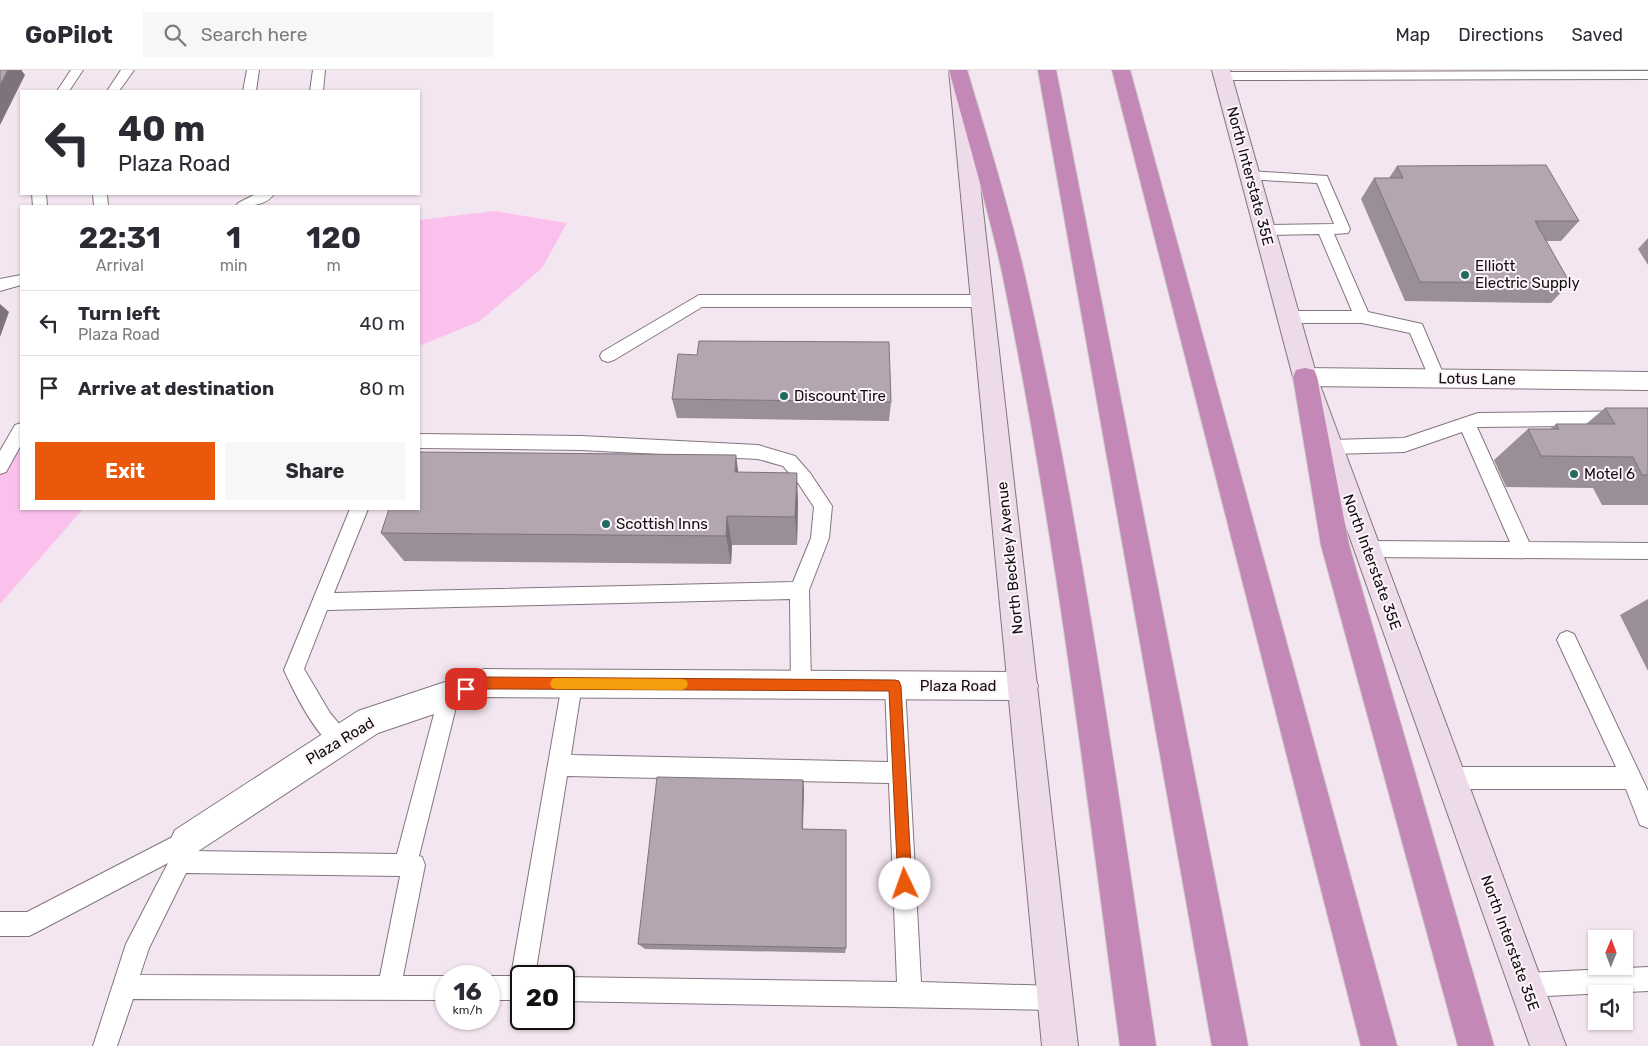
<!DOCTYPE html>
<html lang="en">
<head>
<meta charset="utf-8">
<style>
  body { margin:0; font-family:Rubik,sans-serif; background:#f7f7f7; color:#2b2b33; height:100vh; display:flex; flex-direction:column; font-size:19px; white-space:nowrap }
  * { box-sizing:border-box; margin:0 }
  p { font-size:16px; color:#7c7c81 }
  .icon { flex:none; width:28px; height:28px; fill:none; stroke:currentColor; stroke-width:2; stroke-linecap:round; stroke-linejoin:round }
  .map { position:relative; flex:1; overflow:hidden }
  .panel { position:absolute; left:20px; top:135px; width:400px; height:305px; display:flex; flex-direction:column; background:#fff; border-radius:0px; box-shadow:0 1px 4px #0004 }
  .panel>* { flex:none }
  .top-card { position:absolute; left:20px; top:20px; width:400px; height:105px; border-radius:0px; box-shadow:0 1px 4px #0004; background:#fff; color:#2b2b33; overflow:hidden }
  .needle { width:32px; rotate:1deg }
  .tools { position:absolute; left:1588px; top:860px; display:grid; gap:10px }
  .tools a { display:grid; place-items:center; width:45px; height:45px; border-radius:0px; background:#fff; box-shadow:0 1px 4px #0004; font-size:25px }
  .speed { position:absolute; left:435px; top:895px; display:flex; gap:10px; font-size:25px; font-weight:700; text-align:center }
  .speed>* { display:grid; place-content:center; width:65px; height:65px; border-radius:50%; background:#fff; box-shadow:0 1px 4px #0004; line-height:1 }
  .speed small { font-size:12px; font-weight:400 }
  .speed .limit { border:2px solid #111; border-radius:8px; background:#fff; color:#111 }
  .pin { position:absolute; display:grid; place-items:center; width:42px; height:42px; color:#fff; margin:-21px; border-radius:10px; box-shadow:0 2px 8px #0006 }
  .me { position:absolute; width:55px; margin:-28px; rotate:357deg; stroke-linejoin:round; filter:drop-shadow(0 0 4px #0008) }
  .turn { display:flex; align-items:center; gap:18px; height:105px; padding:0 15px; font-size:22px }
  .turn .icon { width:65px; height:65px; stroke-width:2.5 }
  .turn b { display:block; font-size:35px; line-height:42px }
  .eta { display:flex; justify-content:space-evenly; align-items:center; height:85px; text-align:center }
  .eta b { font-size:30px; font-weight:700; line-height:35px }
  .cta { display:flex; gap:10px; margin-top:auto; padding:10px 15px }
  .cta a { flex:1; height:58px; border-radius:0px; background:#ea580c; color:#fff; font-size:20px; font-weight:700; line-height:58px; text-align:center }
  .cta a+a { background:#f7f7f7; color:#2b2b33 }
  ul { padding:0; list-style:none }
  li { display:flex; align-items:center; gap:15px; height:65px; padding:0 15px; border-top:1px solid #e1e1e2 }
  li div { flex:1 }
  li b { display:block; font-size:19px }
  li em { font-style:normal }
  header { display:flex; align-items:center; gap:30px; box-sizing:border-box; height:70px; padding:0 25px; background:#fff; border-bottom:1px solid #e1e1e2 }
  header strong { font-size:24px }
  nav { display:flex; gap:28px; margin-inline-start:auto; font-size:18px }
  .search { width:350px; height:45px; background:#f7f7f7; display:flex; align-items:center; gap:12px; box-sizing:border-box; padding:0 18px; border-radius:0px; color:#7c7c81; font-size:19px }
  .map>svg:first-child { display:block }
</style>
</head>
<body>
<header>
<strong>GoPilot</strong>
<div class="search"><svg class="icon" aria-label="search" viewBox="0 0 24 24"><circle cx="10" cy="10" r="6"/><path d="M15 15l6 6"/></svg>Search here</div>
<nav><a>Map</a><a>Directions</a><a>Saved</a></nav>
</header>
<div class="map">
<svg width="1648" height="976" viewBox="0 0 1648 976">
  <rect width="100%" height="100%" fill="#f4e6f0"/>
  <g fill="#fbc1ed">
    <polygon points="495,141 567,153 542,198 480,251 419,276 419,150"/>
    <polygon points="21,351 21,439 83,439 0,534 0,400 6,393"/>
  </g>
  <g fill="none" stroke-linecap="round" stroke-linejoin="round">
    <g stroke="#82767e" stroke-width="2">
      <g id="lane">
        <polygon points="71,0 83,0 69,21 57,21"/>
        <polygon points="121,0 134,0 119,21 107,21"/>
        <polygon points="247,0 259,0 256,21 243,21"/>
        <polygon points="313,0 325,0 323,21 310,21"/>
        <polygon points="1648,1 1648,9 1223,10 1217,6 1223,2"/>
        <polygon points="1250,101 1327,106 1350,159 1348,163 1334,164 1368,242 1422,254 1445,308 1443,312 1437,314 1431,312 1410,263 1362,253 1289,253 1283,251 1281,247 1283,243 1289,241 1352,241 1319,164 1265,165 1260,164 1258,160 1260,156 1265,155 1334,154 1317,113 1245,109 1243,106 1245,103"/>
        <polygon points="32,124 46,124 47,136 33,136"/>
        <polygon points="93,124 107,124 108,136 94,136"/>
        <path d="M256,124H274C266,136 249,136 236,136L238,133Z"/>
        <polygon points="21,205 21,215 0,221 0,209"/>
        <polygon points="699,225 983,225 989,227 991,231 989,235 983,237 702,237 614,290 608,292 602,290 600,286 602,282"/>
        <polygon points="1648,341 1648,355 1477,357 1529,472 1648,473 1648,489 1368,487 1361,485 1359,479 1361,473 1368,471 1510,472 1462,362 1404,382 1331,384 1325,382 1322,377 1325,372 1331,370 1404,368 1478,343"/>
        <polygon points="21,353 21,375 6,402 0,404 0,381 15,355"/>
        <path d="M419,364L581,366L758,375L795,386L810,403L832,436L829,468L809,520L811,615L808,622L801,625L794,622L791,615L790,529L327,540L304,599L330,643L347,663L350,670L347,677L340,680C318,671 294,622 284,600L350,439H368L334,523L793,512L811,468L814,437L798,413L783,396L758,389L581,380L419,378Z"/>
        <polygon points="1567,561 1574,564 1648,721 1648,758 1640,755 1626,719 1451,719 1443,715 1440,708 1443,701 1451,697 1616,697 1557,570 1560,564"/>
        <polygon points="572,605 579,607 582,614 571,685 888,692 885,616 888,609 895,606 902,609 905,616 921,912 1055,916 1064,919 1067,928 1064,937 1055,940 564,931 564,907 897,912 889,713 567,706 535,906 521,906 521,930 489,930 488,906 511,906 562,614 565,607"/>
        <path d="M449,615L456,618L459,625L419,786L422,787L425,795L403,906H447L446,930L133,929L117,976H93L126,874L168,793L37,862L29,866H0V842H27L186,760L194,763L197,771L194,781L397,784L439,625L442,618ZM186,803L400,806L380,906L140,905L149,878Z"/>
        <polygon points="1648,897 1648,921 1526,927 1518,923 1514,915 1518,907 1526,903"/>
      </g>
    </g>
    <g stroke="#82767e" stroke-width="2">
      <g id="street">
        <polygon points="1305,298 1648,302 1648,320 1305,316 1296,314 1293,307 1296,300"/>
        <polygon points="484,599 1023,602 1034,606 1038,616 1034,626 1023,630 484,627 378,663 197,782 186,787 175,782 170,771 175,760 358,641"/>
      </g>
    </g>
    <g stroke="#82767e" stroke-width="2">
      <g id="secondary">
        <polygon points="949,0 967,0 1078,976 1042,976"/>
        <polygon points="1212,0 1230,0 1317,307 1566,976 1530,976 1293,307"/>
      </g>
    </g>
    <g stroke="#cbcaca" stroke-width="2">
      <g id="highway">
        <path d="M949,0H967C987,67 1008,134 1024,202C1082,457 1117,717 1156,976H1120C1086,718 1055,458 1002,202C987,134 967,67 949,0Z"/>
        <polygon points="1038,0 1056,0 1248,976 1212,976"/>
        <polygon points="1112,0 1130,0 1397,976 1361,976"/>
        <polygon points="1305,298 1314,300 1317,307 1349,475 1494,976 1458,976 1321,475 1293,307 1296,300"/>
      </g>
    </g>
    <use href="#lane" fill="#fff" fill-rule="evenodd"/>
    <use href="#street" fill="#fff" fill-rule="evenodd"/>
    <use href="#secondary" fill="#eddbe9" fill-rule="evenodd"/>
    <use href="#highway" fill="#c488b6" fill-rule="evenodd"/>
  </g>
  <g fill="#9a8f97">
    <polygon points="1397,96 1579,151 1561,171 1546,171 1570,213 1551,233 1405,231 1361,129 1374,108 1389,108"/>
    <polygon points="1648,168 1648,195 1638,179"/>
    <polygon points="672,329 891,332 889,351 677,348"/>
    <polygon points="1605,338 1648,338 1648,435 1602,435 1593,418 1506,417 1494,390 1528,359 1550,359 1556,354 1586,354"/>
    <polygon points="738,402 798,432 797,475 732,475 731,494 404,491 381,463"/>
    <polygon points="1648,529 1648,601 1620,545"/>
    <polygon points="803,710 804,720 803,759 846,878 845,883 645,879 638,874"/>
  </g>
  <g fill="#7d747b">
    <polygon points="8,0 22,0 22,1 25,5 0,55 0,15"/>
    <polygon points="0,234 9,242 0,267"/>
    <polygon points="736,385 740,415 735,402"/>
    <polygon points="797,403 798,432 797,475 795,447"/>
    <polygon points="727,446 732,475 731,494 726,466"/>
    <polygon points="803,710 804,720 802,768 802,759"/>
  </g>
  <g fill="#b3a6b0" stroke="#7d747b">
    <polygon points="0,0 8,0 0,15"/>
    <polygon points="1546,95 1579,151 1535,151 1570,213 1420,212 1374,108 1403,108 1397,96"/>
    <polygon points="699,271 889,272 891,332 672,329 678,284 697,285"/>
    <polygon points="1605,338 1648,338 1648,405 1642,405 1633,387 1541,386 1528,359 1559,359 1556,354 1615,354"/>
    <polygon points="419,382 736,385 735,402 797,403 795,447 727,446 726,466 381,463 389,439 419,439"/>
    <polygon points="657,707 803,710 802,759 846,760 846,878 638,874"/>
  </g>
  <polygon fill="#ea580c" stroke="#983908" points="484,607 895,610 899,611 901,616 912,814 909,818 905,820 900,818 898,814 889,621 502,619 484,619 466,625 462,623 460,619 462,615"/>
  <polygon fill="#f59e0b" points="556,608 682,609 686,610 688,614 686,618 682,620 556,619 552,618 550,614 552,609"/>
  <g fill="#226b63" stroke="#fef5fb" stroke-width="2">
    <circle cx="1465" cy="205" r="5"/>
    <circle cx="784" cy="326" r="5"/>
    <circle cx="1574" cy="404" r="5"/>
    <circle cx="606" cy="454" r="5"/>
  </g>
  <g text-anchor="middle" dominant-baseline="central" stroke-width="4" stroke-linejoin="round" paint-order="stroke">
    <g font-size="15" fill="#110d10" stroke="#fef5fb">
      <text transform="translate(1250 106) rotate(75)">North Interstate 35E</text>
      <text transform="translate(1477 309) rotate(1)">Lotus Lane</text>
      <text transform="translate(1010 488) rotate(-96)">North Beckley Avenue</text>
      <text transform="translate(1372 492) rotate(70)">North Interstate 35E</text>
      <text x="958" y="616">Plaza Road</text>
      <text transform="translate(340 671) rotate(-31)">Plaza Road</text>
      <text transform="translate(1510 873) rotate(70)">North Interstate 35E</text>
    </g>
    <g font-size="15" fill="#110d10" stroke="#fef5fb" text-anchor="start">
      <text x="1475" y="196">Elliott<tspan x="1475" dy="17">Electric Supply</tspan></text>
      <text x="794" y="326">Discount Tire</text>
      <text x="1584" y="404">Motel 6</text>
      <text x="616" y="454">Scottish Inns</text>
    </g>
  </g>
</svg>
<div class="tools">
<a><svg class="needle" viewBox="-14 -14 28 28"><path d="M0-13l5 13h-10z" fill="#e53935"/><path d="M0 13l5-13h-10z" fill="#7c7c81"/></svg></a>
<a><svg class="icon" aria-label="sound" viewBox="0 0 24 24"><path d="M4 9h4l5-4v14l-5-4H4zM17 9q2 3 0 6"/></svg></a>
</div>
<div class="speed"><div>16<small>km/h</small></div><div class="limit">20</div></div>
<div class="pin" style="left:466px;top:619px;background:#d93025"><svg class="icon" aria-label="arrive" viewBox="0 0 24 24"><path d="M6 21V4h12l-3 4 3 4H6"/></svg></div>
<svg class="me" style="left:905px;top:814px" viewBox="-20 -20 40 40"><circle r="19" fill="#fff"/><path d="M0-13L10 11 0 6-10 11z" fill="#ea580c"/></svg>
<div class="top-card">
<div class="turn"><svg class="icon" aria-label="left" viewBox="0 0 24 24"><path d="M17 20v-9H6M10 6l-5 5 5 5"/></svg><div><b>40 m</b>Plaza Road</div></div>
</div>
<section class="panel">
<div class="eta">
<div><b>22:31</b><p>Arrival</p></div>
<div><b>1</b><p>min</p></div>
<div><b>120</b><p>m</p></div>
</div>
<ul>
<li><svg class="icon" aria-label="left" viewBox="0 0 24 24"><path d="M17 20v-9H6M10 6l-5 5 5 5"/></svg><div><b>Turn left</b><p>Plaza Road</p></div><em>40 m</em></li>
<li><svg class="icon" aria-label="arrive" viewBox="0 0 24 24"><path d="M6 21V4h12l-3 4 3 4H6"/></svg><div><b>Arrive at destination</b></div><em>80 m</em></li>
</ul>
<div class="cta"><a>Exit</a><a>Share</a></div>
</section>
</div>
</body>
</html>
